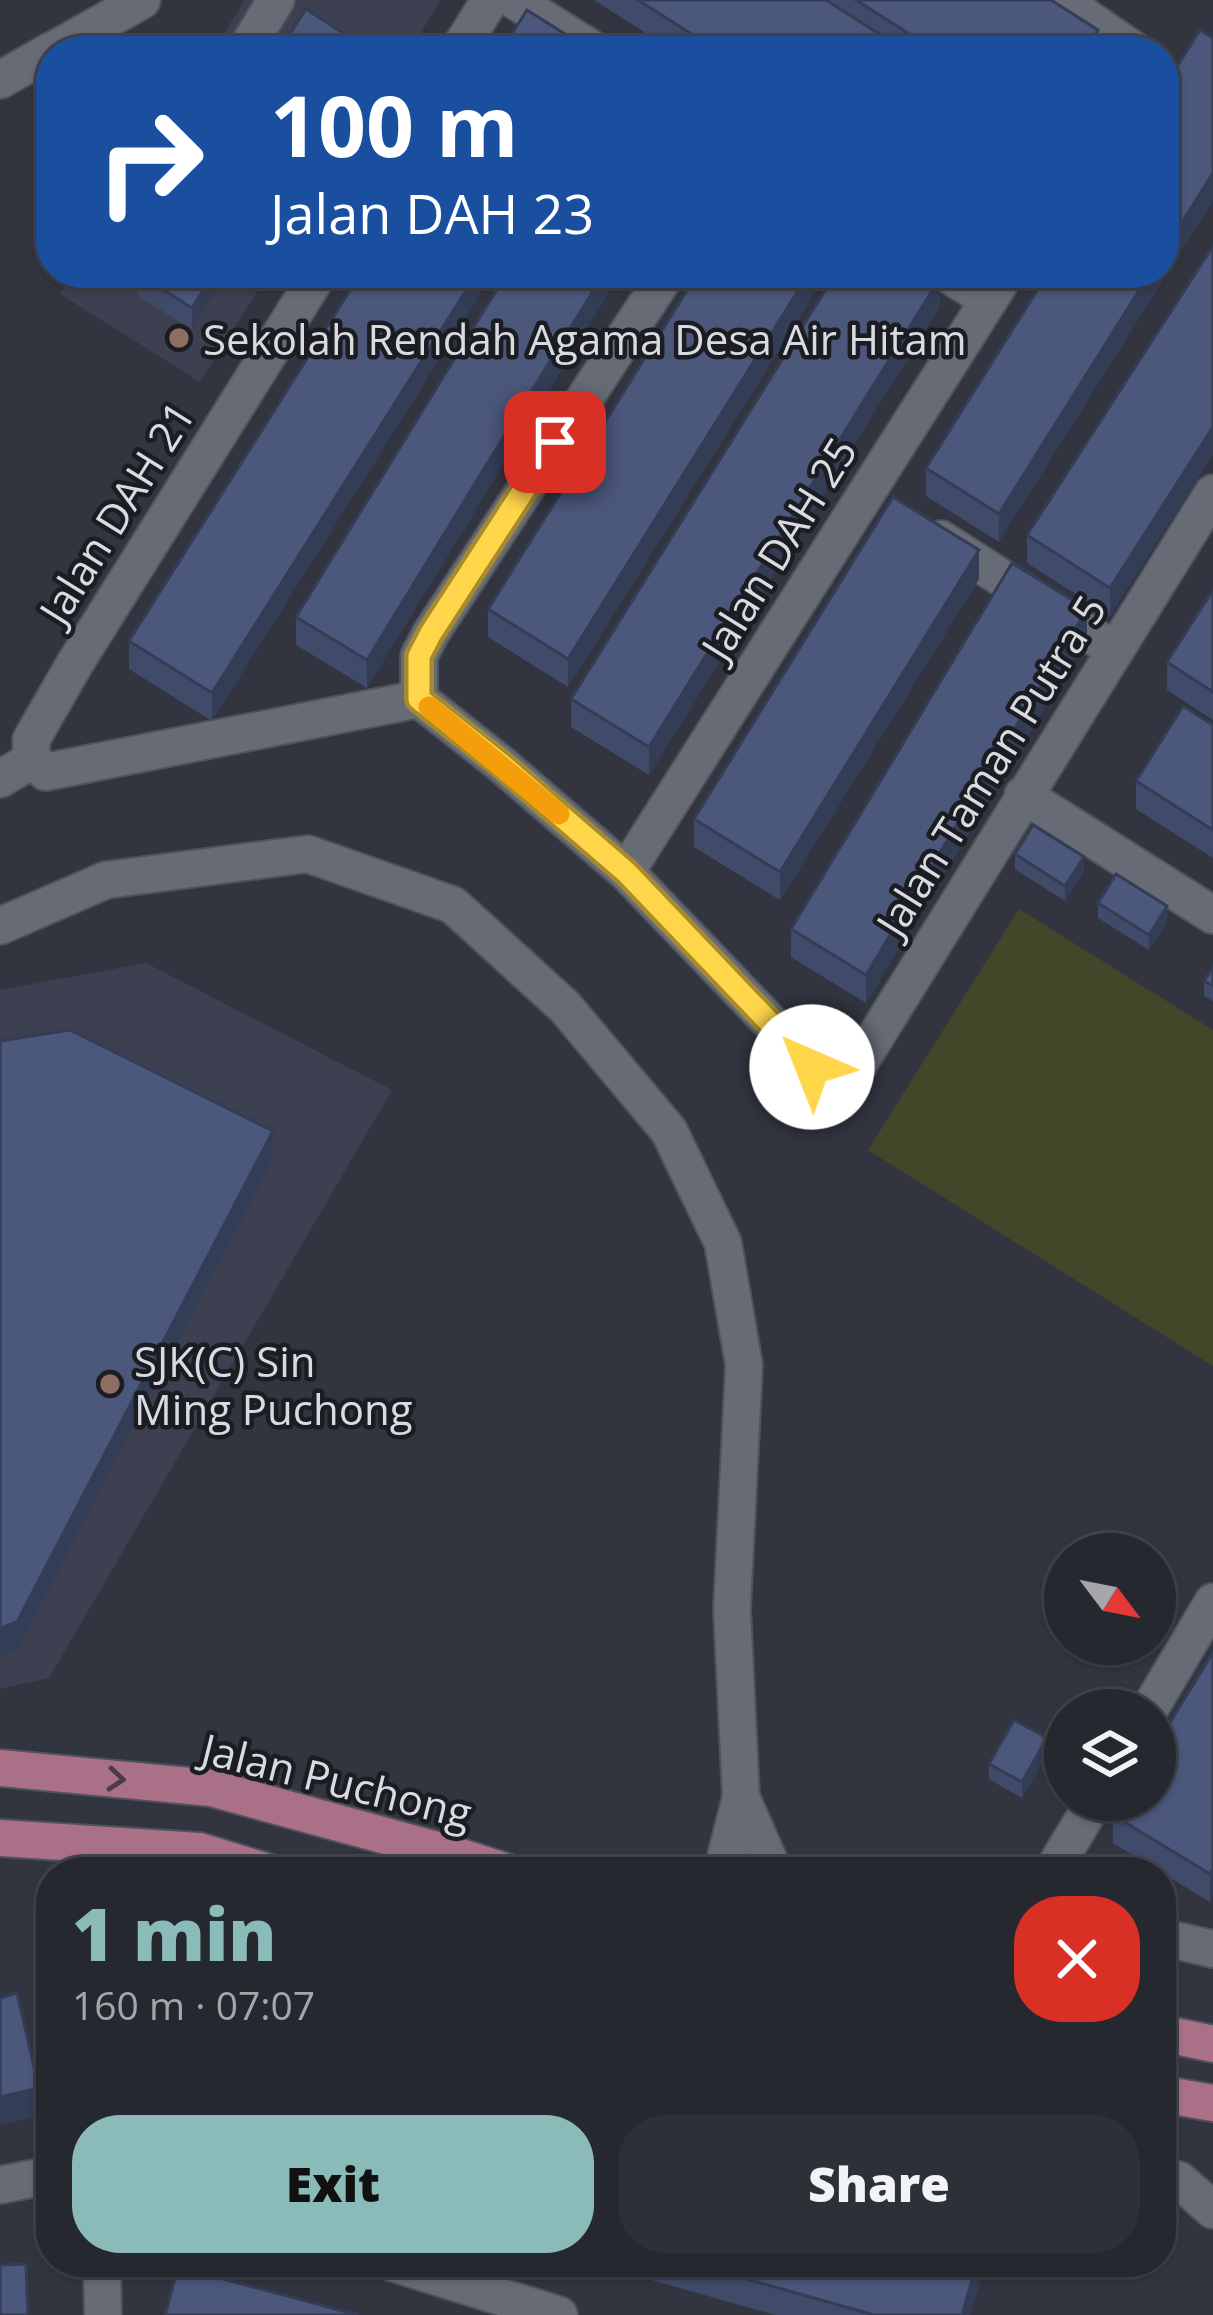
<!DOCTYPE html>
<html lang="en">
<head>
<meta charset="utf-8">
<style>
  body { margin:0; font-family:"Open Sans",sans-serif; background:#2e3038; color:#f1f3f6; height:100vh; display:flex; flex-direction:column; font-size:45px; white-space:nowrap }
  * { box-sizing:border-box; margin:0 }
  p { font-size:39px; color:#a4a6ab }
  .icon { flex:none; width:66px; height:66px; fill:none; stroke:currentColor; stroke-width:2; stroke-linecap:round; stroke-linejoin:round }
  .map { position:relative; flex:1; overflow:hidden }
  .sheet { position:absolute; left:36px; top:1857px; width:1140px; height:420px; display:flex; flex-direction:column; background:#262830; border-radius:48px; box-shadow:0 3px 9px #0004,0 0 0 3px #42444c }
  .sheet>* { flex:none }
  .hud { position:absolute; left:36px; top:36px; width:1143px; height:252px; border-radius:48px; box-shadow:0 3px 9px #0004,0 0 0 3px #42444c; background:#1a4fa0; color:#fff; overflow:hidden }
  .needle { width:78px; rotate:122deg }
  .controls { position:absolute; left:1044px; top:1533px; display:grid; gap:24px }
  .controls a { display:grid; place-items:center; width:132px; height:132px; border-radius:50%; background:#262830; box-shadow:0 3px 9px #0004,0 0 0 3px #42444c; font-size:60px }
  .pin { position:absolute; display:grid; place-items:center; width:102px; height:102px; color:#fff; margin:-51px; border-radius:24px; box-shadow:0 6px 18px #0006 }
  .me { position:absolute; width:132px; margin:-66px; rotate:316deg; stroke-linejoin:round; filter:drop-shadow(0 0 9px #0008) }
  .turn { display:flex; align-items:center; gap:42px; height:252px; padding:0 36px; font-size:54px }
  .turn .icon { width:156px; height:156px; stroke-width:2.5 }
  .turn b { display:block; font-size:84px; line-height:102px }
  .round { display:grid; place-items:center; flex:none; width:126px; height:126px; border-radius:48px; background:#2e3038 }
  .summary { display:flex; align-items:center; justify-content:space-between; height:204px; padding:0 36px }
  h1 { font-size:72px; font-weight:800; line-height:90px; color:#8bbbb9 }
  .primary-button { display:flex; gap:24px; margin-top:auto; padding:24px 36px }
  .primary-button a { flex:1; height:138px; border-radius:48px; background:#8bbbb9; color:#111; font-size:48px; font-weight:800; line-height:138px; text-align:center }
  .primary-button a+a { background:#2e3038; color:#f1f3f6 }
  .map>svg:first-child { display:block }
</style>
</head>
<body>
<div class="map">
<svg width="1213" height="2315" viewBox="0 0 1213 2315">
  <rect width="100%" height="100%" fill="#323540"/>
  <g fill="#3c4050">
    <polygon points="245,0 441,0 409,51 213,51"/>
    <polygon points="73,273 269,273 200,382 60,294"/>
    <polygon points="146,963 392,1090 49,1678 0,1689 0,990"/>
  </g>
  <polygon fill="#444629" points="1019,909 1213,1030 1213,1366 868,1150"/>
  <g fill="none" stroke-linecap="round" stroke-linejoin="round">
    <g stroke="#4e525a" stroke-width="40">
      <g id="minor">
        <polyline points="514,0 595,51"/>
        <polyline points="1061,0 1135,51"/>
        <polyline points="52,51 142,0"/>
        <polyline points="245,51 276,0"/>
        <polyline points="458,51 490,0"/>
        <polyline points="0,80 51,51"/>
        <polyline points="319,273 74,665 31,740 32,760 46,772 419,699 501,764 626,872 813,1067 835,1074 858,1065 1213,493"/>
        <polyline points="946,273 989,300"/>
        <polyline points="941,539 1113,649"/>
        <polyline points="419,699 419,656 431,633 667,273"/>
        <polyline points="0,779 32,760"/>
        <polyline points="1023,795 1213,915"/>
        <polyline points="626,872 1006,273"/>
        <polyline points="0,926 106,880 308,854 453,905 565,1007 669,1131 723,1243 744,1365 732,1609 741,1797"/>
        <polyline points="1149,1710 1213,1602"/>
        <polyline points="722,1872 741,1797 774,1872"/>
        <polyline points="1052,1872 1095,1800"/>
        <polyline points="1161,1937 1213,1949"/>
        <polyline points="1161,2176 1179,2180 1213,2210"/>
        <polyline points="0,2185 51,2175"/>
        <polyline points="102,2262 103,2315"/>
        <polyline points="390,2262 559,2315"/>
      </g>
    </g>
    <g stroke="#4e525a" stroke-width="40">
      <g id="major">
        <polyline points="0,1768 211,1788 448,1853 507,1872"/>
        <polyline points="0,1838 199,1851 268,1872"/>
        <polyline points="1161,2033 1213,2044"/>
        <polyline points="1161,2094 1213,2103"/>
      </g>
    </g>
    <use href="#minor" stroke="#666b76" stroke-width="36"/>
    <use href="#major" stroke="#a97087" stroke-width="36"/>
  </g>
  <g fill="#404b6a">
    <polygon points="594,0 1051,0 1098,51 674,51"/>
    <polygon points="1213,246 1110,616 1027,563 1027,535"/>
    <polygon points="137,273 228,273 192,330 137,295"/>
    <polygon points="361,273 212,721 129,669 129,641"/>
    <polygon points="507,273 367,688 296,645 296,617"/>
    <polygon points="698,273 827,273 568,687 488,637 488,609"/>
    <polygon points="1048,273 999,542 926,496 926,468"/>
    <polygon points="940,306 649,775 571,727 571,699"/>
    <polygon points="979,579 780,900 694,847 694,819"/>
    <polygon points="1213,590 1213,720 1167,690 1167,662"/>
    <polygon points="1087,637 866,1003 791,957 791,929"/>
    <polygon points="1213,725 1213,858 1136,809 1136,781"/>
    <polygon points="1015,854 1084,872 1065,901 1015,869"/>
    <polygon points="1098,903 1167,921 1149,950 1098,918"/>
    <polygon points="1213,967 1213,1001 1204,996 1204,981"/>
    <polygon points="1213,1652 1210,1902 1113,1843 1113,1815"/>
    <polygon points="1047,1754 1022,1798 989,1779 989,1764"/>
    <polygon points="588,2262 983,2262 983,2272 970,2315 775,2315"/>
  </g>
  <g fill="#343d56">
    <polygon points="1098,30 1098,51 1085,51"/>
    <polygon points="1213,173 1213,201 999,542 999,514 1150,273 1164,273 1164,251"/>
    <polygon points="214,273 228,273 192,330 192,308"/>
    <polygon points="477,273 494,273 212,721 212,693"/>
    <polygon points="604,273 621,273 367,688 367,660"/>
    <polygon points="809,273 827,273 568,687 568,659"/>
    <polygon points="940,278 940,306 649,775 649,747"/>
    <polygon points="1213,427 1213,455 1110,616 1110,588"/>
    <polygon points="979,550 979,579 780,900 780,872"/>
    <polygon points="1087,609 1087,637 866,1003 866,975"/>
    <polygon points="1084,857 1084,872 1065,901 1065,886"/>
    <polygon points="1167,906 1167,921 1149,950 1149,935"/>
    <polygon points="273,1131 273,1159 17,1650 0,1656 0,1628"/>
    <polygon points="1047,1738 1047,1754 1022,1798 1022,1782"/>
    <polygon points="1213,1869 1213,1897 1210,1902 1210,1874"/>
    <polygon points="39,2088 39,2116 0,2125 0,2097"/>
    <polygon points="977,2262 983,2262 983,2272 970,2315 962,2315"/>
  </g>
  <g fill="#4b577b" stroke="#343d56" stroke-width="3">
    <polygon points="638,0 826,0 906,51 718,51"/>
    <polygon points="856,0 1051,0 1098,30 1085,51 936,51"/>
    <polygon points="306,9 360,44 356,51 279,51"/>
    <polygon points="527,10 592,51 501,51"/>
    <polygon points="1200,30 1213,38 1213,173 1164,251 1164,87"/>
    <polygon points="1213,246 1213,427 1110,588 1027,535"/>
    <polygon points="137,273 214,273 192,308"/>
    <polygon points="361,273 477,273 212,693 129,641"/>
    <polygon points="507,273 604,273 367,660 296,617"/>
    <polygon points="698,273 809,273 568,659 488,609"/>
    <polygon points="836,273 932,273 940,278 649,747 571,699"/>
    <polygon points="1048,273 1150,273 999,514 926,468"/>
    <polygon points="893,497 979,550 780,872 694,819"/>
    <polygon points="1012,563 1087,609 866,975 791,929"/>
    <polygon points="1213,590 1213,692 1167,662"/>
    <polygon points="1183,706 1213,725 1213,830 1136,781"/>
    <polygon points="1033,825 1084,857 1065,886 1015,854"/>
    <polygon points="1116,874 1167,906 1149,935 1098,903"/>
    <polygon points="1213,967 1213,986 1204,981"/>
    <polygon points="70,1030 273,1131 17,1622 0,1628 0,1041"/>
    <polygon points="1213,1652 1213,1869 1210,1874 1113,1815 1122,1800 1155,1800 1155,1747"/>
    <polygon points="1014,1720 1047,1738 1022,1782 989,1764"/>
    <polygon points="17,1993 39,2088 0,2097 0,1998"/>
    <polygon points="687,2262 977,2262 962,2315 874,2315"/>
    <polygon points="26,2264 28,2315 0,2315 0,2265"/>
    <polygon points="178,2267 358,2315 165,2315"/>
  </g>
  <defs><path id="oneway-chevron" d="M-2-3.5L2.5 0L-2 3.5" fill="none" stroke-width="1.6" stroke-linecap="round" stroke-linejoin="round" transform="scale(3)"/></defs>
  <use stroke="#4d3a45" href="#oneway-chevron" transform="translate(116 1779) rotate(5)"/>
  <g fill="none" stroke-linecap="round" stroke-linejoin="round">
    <g stroke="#a68a30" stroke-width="30">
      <polyline id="route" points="555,442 431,633 419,656 419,699 501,764 626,872 812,1067"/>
    </g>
    <use href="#route" stroke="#ffd54a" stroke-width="21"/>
    <polyline stroke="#f59e0b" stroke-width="21" points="429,707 559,814"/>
  </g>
  <g fill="#8d6e63" stroke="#1b1d22" stroke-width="4.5">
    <circle cx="179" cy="338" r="12"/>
    <circle cx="110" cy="1384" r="12"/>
  </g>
  <g text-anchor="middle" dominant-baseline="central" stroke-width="9" stroke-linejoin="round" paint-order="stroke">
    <g font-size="42" fill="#d8dbe1" stroke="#1b1d22" text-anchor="start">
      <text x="203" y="338">Sekolah Rendah Agama Desa Air Hitam</text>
      <text x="134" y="1360">SJK(C) Sin<tspan x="134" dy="48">Ming Puchong</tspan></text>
    </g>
    <g font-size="42" fill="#d8dbe1" stroke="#1b1d22">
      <text transform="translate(116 512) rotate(-58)">Jalan DAH 21</text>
      <text transform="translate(778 548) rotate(-58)">Jalan DAH 25</text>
      <text transform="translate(990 765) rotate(-58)">Jalan Taman Putra 5</text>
      <text transform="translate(337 1780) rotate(14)">Jalan Puchong</text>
    </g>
  </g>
</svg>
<div class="controls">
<a><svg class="needle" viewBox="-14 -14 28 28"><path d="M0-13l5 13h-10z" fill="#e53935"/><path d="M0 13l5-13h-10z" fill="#a4a6ab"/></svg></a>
<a><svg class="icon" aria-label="layers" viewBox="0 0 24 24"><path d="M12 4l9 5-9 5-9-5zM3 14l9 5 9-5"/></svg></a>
</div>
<div class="pin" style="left:555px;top:442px;background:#d93025"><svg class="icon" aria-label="arrive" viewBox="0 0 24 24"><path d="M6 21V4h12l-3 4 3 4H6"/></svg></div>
<svg class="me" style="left:812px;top:1067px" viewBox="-20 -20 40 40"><circle r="19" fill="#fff"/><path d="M0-13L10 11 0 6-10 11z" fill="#ffd54a"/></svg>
<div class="hud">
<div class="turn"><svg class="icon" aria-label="right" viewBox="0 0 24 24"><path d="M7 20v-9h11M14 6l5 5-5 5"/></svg><div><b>100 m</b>Jalan DAH 23</div></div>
</div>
<section class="sheet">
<div class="summary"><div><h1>1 min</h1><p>160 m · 07:07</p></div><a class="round" style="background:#d93025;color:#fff"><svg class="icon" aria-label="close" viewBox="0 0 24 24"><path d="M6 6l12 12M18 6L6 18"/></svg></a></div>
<div class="primary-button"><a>Exit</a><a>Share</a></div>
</section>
</div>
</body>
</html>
